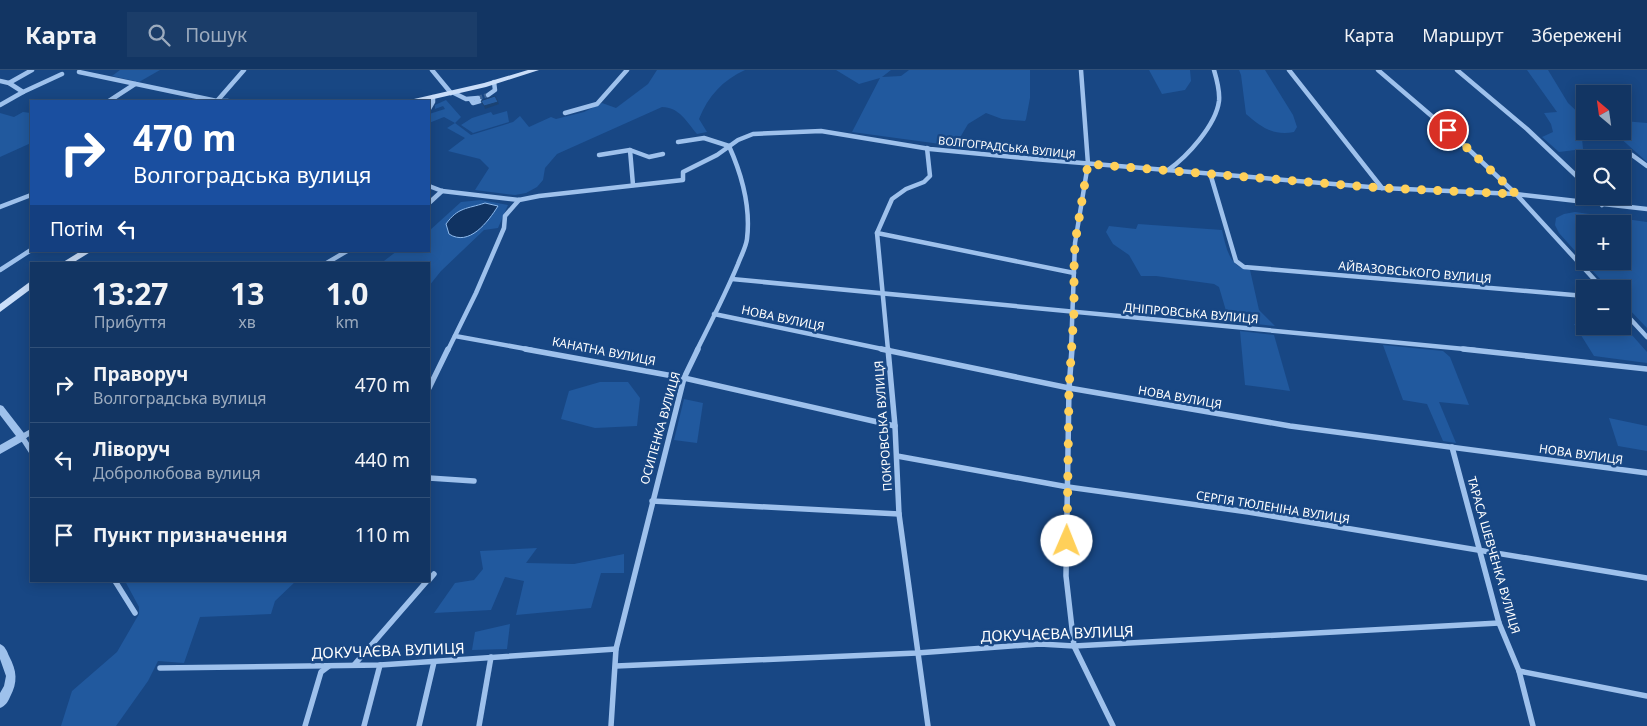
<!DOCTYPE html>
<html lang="uk">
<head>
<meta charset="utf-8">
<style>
  body { margin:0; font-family:"Noto Sans",sans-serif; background:#1b3d69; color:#f1f3f6; height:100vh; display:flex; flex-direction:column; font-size:19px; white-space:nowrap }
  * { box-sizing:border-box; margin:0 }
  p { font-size:16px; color:#9cabbe }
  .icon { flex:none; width:28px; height:28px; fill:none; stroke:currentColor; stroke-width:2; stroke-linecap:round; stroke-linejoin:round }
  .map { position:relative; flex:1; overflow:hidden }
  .sheet { position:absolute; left:30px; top:192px; width:400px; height:320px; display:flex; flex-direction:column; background:#123563; border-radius:0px; box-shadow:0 2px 12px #0003,0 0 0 1px #315078 }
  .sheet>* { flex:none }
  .hud { position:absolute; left:30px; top:30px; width:400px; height:152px; border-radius:0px; box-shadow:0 2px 12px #0003,0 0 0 1px #315078; background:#1a4fa0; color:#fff; overflow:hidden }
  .needle { width:32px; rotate:331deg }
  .buttons { position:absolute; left:1576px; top:15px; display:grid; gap:10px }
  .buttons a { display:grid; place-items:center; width:55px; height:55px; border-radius:0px; background:#123563; box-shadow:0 2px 12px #0003,0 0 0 1px #315078; font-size:25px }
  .pin { position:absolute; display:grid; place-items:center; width:42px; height:42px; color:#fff; margin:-21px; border:2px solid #fff; border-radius:50%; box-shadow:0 1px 5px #0007 }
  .me { position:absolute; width:55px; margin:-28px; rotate:1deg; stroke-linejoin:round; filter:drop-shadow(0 0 4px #0008) }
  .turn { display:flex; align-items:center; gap:18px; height:105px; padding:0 20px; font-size:22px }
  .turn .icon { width:65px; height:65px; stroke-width:2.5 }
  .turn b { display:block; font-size:35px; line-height:42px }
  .then { display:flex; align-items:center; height:48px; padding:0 20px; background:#0003; gap:10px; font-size:19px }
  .eta { display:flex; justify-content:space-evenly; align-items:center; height:85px; text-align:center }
  .eta b { font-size:30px; font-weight:700; line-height:35px }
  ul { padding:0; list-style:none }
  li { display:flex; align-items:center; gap:15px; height:75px; padding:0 20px; border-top:1px solid #315078 }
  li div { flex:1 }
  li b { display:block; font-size:19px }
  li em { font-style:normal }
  header { display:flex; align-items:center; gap:30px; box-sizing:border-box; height:70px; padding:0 25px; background:#123563; border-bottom:1px solid #315078 }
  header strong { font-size:24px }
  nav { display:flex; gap:28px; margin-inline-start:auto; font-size:18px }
  .search { width:350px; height:45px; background:#1b3d69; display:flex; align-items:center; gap:12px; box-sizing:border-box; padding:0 18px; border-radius:0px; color:#9cabbe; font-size:19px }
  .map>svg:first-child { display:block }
</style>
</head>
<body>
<header>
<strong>Карта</strong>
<div class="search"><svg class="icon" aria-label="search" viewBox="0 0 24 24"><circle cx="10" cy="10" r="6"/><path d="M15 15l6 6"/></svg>Пошук</div>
<nav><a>Карта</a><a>Маршрут</a><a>Збережені</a></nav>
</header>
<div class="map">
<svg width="1647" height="656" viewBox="0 0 1647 656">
  <rect width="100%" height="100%" fill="#184784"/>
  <g fill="#21599e" fill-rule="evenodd">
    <polygon points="120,0 160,0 139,12 112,6"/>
    <path d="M657,0H745C723,10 708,26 699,49L707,62L697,64C687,52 679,37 662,37L557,84L545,98L543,110L537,117L526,123L515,125L475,120L489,98L480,89L448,81L465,68L447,58L455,53L471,65L513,52L520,46L529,57L551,47L556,49L584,42L602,33L616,38L648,14Z"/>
    <polygon points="836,0 891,0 882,7 901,6 909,0 1030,0 1030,28 1026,49 1025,51 1002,49 986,43 968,54 955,76 852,62 880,8 859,14"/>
    <polygon points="1149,0 1190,0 1191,11 1185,20 1162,24"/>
    <path d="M1239,0H1265L1293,45L1297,57L1294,62C1273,66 1261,57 1246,44L1241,5Z"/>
    <polygon points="1527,0 1548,0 1568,33 1585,49 1585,61 1593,61 1589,68 1582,68 1583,79 1559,82 1542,67 1553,62 1551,54 1544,43 1557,42"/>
    <polygon points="446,30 461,47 455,53 444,47 429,53 429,44 445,39 443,36 435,39 435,35"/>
    <polygon points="507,41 509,52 473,63 461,55 472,48 491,42 493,45"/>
    <polygon points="23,42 31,43 31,73 0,87 0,43 14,47"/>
    <polygon points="1623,51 1647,53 1647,92 1618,66 1598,61 1622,61"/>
    <path d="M481,130L508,135L498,158L484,160L441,201L429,216V194H380L397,181H429V161L461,132ZM485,133L494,142C483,154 468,176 449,164L477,136Z"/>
    <path d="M1575,142L1647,152V258L1623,233L1622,219H1609L1559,163L1555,155L1556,148L1564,144ZM1585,154H1622V191H1585Z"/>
    <path d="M1138,154L1222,160C1226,177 1229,198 1250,200L1259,240L1275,256L1229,251L1219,217L1214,214L1156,206H1141L1129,185L1113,174L1106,162L1109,156L1136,159Z"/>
    <polygon points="1574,254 1585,254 1585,256 1623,255 1647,282 1647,293 1594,286"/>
    <polygon points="1240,261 1274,265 1290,321 1245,315"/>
    <polygon points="1383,275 1443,281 1450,287 1469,335 1439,332 1456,373 1443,371 1427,334 1403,330"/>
    <polygon points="600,312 628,312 640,328 637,356 595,358 561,349 569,321"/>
    <polygon points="684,329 703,333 697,373 674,370"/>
    <polygon points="1609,348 1647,356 1647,381 1618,376"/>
    <polygon points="537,478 526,493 574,494 624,484 624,503 601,503 591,538 516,545 524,511 505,507 491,540 434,543 455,513 474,510 483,499 480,481"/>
    <polygon points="125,511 296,511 275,531 271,544 200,547 184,593 158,591 148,611 116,656 61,656 72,621 117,582 139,544 139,537"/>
    <polygon points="510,554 507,579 472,580 475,562"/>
  </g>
  <path fill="#103362" stroke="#90bcef" d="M485,133L498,136C488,152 469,177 449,164L446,154C458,137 467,139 485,133Z"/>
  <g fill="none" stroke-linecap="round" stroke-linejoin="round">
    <polyline stroke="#3b6396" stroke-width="4.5" stroke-dasharray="4.5 2" stroke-linecap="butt" points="478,28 488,25"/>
    <g stroke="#9ec1ec" stroke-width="4.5">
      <polyline points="432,0 451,23"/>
      <polyline points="1289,0 1382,118"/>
      <polyline points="1378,0 1448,60 1516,124 1603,219"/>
      <polyline points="1457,0 1527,59 1585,114"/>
      <polyline points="79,2 217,31 228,31"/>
      <polyline points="0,11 9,13 23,22 62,4"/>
      <polyline points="9,13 32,0"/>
      <polyline points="454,23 466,29 478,28"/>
      <polyline points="488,25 495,20 494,12"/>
      <polyline points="471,30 473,33 480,31"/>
      <polyline points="109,31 135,14"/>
      <polyline points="217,31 244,0"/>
      <polyline points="0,35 23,22"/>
      <polyline points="429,39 433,32 433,27"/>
      <polyline points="565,43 597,34 627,0"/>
      <polyline points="678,72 704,68 729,76"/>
      <polyline points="630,80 633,115"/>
      <polyline points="599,85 630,80 649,87 663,84"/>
      <polyline points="1632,85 1647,96"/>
      <path d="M1168,100C1187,87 1216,55 1219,31C1220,21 1217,10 1214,0"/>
      <polyline points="1210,103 1236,191 1244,197 1585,226"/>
      <polyline points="429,116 442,121 519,130 539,126 683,110 683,102 717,85 738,70 753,64 821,61 930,79 1034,89 1382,118 1516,124 1647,139"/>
      <polyline points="1595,126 1602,135"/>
      <polyline points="429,133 442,121"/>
      <polyline points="0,137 31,125"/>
      <polyline points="877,163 1074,203"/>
      <polyline points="325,194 347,181"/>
      <polyline points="0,200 31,180"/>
      <polyline points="732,209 1475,280"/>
      <polyline points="1622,240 1647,267"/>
      <polyline points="714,244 887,280"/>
      <polyline points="455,266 532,280"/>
      <polyline points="448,280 476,223 504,158 505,146 519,130"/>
      <path d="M697,280C711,252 726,223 738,194C741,186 746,177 747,169C751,136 742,105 729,76"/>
      <polyline points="888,280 877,163 892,129 906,119 924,112 930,106 927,78"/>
      <polyline points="1071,280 1075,173 1088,94 1081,0"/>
    </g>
    <g stroke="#9ec1ec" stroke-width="5.5">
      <polyline points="525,279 684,308 895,356"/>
      <polyline points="881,279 1069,318 1290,356 1647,403"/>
      <polyline points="888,279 895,356 899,444 928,656"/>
      <polyline points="1072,279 1069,318 1066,506 1074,576 1113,656"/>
      <polyline points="1463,279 1647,299"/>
      <polyline points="429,318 448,279"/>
      <polyline points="31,362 22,367 31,381"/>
      <polyline points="1452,377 1499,553 1519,601 1533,656"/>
      <polyline points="897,386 1068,417 1248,442 1647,508"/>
      <polyline points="429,408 474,411"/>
      <polyline points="652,431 899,444"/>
      <polyline points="429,510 434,504"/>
      <polyline points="115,511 135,543"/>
      <polyline points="354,595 427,511"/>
      <polyline points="616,596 917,583 1040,574 1074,576 1499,553"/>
      <polyline points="160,598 380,595 616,579"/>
      <polyline points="1519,601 1647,626"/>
      <polyline points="305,656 321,602 329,596"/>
      <polyline points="364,656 380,595"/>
      <polyline points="419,656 434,592"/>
      <polyline points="479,656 491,587"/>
      <polyline points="611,656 616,579 684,308 698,279"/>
    </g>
    <g fill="#9ec1ec" fill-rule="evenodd">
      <polygon points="0,335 3,336 27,367 25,370 0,384 0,375 16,366 0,345"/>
      <path d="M0,574C5,576 7,581 9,586C17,601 18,612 10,627C8,632 5,636 0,638V623L4,616L6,606L0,589Z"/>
    </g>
    <g fill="#cadef9" fill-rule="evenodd">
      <polygon points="528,0 539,0 486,17 425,31 413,31 414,29 484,13"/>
      <polygon points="81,181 92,181 71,194 60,194"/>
      <polygon points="31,211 31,219 0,242 0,234"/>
    </g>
  </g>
  <polygon fill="#1b4272" points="498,32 499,34 485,39 484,36"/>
  <polygon fill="#275ea3" stroke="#1b4272" points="495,26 498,32 484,36 481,31 483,30"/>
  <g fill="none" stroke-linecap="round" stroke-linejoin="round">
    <polyline stroke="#ffd059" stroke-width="9" stroke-dasharray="0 16.2" points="1067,471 1069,318 1074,242 1074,199 1075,173 1088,94 1382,118 1516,124 1448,60"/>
  </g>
  <g text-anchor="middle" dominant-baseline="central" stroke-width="5" stroke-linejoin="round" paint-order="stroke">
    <g font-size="11" fill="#fff" stroke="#184784">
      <text transform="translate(1007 77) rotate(6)">ВОЛГОГРАДСЬКА ВУЛИЦЯ</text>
    </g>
    <g font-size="12" fill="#fff" stroke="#184784">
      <text transform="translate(1415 202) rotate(5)">АЙВАЗОВСЬКОГО ВУЛИЦЯ</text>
      <text transform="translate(1191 243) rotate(5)">ДНІПРОВСЬКА ВУЛИЦЯ</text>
      <text transform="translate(783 248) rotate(12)">НОВА ВУЛИЦЯ</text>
      <text transform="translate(604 281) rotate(11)">КАНАТНА ВУЛИЦЯ</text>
      <text transform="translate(1180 327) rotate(10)">НОВА ВУЛИЦЯ</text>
      <text transform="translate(883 356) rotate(-94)">ПОКРОВСЬКА ВУЛИЦЯ</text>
      <text transform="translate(660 358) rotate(-74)">ОСИПЕНКА ВУЛИЦЯ</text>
      <text transform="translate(1581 384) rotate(8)">НОВА ВУЛИЦЯ</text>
      <text transform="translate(1273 437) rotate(9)">СЕРГІЯ ТЮЛЕНІНА ВУЛИЦЯ</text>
      <text transform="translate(1494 485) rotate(74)">ТАРАСА ШЕВЧЕНКА ВУЛИЦЯ</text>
    </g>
    <g font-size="15" fill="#fff" stroke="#184784">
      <text transform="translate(1057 563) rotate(-2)">ДОКУЧАЄВА ВУЛИЦЯ</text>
      <text transform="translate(388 580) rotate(-2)">ДОКУЧАЄВА ВУЛИЦЯ</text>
    </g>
  </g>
</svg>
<div class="buttons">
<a><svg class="needle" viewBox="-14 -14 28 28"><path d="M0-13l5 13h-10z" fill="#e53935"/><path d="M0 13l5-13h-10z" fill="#9cabbe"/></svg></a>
<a><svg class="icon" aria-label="search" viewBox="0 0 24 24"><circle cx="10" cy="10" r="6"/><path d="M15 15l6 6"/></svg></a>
<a>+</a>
<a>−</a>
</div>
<div class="pin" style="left:1448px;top:60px;background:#d93025"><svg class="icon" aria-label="arrive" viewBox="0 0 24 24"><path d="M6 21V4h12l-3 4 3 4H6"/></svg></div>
<svg class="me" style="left:1067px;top:471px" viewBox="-20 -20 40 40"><circle r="19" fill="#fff"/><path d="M0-13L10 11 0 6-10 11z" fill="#ffd059"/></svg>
<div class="hud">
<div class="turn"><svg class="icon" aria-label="right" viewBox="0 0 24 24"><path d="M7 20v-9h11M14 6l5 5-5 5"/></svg><div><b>470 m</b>Волгоградська вулиця</div></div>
<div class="then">Потім<svg class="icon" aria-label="left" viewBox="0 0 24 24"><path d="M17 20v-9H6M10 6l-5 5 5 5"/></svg></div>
</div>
<section class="sheet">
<div class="eta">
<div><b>13:27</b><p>Прибуття</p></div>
<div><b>13</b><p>хв</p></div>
<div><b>1.0</b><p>km</p></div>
</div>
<ul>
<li><svg class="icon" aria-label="right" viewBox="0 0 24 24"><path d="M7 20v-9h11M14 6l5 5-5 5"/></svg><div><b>Праворуч</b><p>Волгоградська вулиця</p></div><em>470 m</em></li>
<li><svg class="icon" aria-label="left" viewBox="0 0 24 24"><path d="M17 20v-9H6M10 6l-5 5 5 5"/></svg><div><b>Ліворуч</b><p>Добролюбова вулиця</p></div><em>440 m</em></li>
<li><svg class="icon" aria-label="arrive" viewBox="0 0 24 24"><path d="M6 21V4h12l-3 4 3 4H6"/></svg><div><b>Пункт призначення</b></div><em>110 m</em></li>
</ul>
</section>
</div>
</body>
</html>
